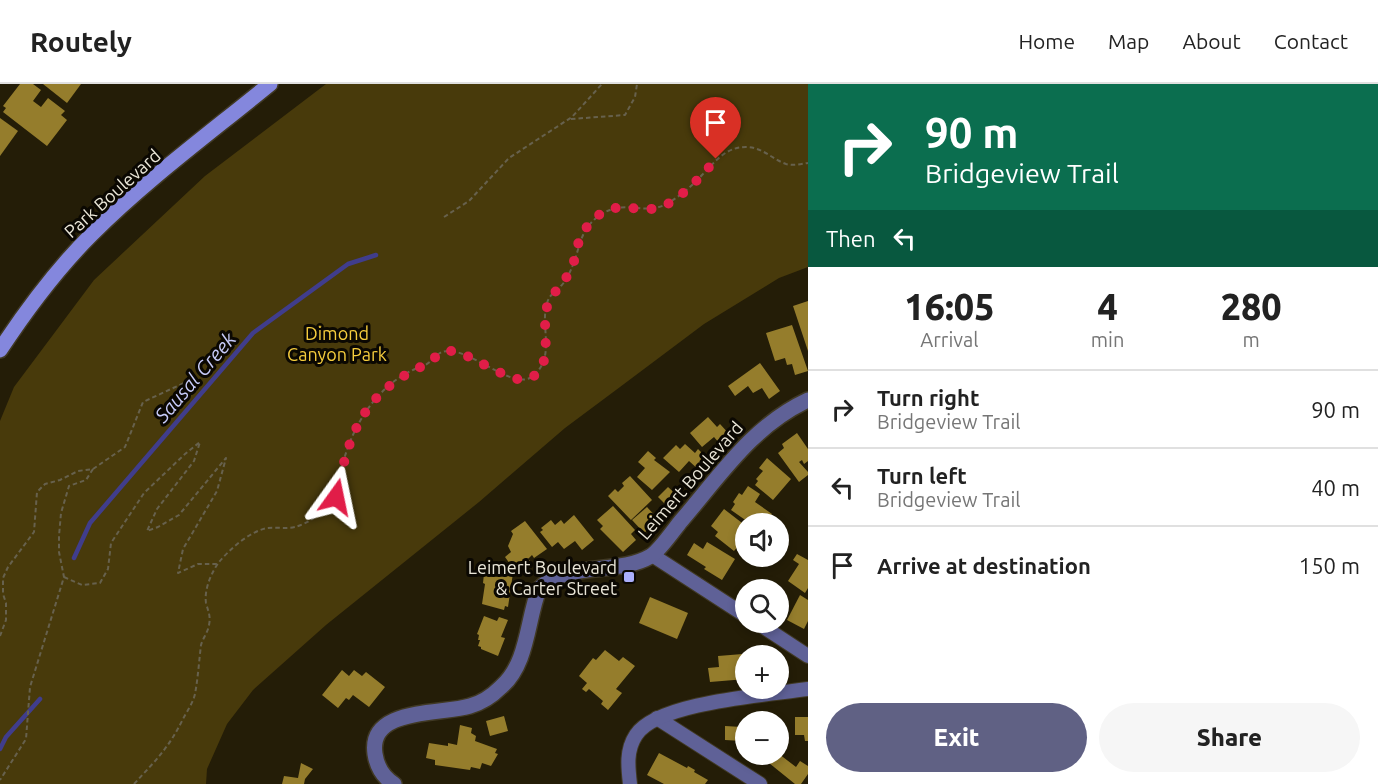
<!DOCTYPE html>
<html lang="en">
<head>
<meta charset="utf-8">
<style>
  body { margin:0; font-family:Ubuntu,sans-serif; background:#f6f6f6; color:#222; height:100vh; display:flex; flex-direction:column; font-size:22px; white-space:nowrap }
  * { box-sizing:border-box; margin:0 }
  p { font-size:20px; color:#767676 }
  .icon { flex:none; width:33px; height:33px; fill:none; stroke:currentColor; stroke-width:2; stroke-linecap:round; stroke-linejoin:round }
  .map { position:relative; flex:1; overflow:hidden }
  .side { display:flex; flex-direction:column; background:#fff; width:570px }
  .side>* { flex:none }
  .banner { background:#0b6e4f; color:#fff; overflow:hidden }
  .tools { position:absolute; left:735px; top:429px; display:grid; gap:12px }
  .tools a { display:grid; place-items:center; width:54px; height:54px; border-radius:50%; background:#fff; box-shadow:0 3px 9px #0003; font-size:30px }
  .pin { position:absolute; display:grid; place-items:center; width:51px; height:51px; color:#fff; margin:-62px -26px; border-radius:50% 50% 50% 0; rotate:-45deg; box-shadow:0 0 6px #0007 }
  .pin .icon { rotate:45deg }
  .me { position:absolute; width:66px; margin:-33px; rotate:12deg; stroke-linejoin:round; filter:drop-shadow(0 0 4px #0008) }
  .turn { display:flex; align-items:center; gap:21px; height:126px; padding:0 18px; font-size:27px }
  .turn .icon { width:78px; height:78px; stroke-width:2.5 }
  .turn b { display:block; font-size:42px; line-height:51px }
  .then { display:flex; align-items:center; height:57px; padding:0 18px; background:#0003; gap:12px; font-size:22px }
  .eta { display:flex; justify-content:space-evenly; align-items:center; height:102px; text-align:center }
  .eta b { font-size:36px; font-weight:800; line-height:42px }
  .cta { display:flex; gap:12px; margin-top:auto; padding:12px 18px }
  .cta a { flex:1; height:69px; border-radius:36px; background:#606184; color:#fff; font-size:24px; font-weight:800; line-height:69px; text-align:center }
  .cta a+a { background:#f6f6f6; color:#222 }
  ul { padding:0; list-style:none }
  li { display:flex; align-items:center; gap:18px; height:78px; padding:0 18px; border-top:2px solid #e0e0e0 }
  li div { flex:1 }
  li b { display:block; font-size:22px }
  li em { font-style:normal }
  header { display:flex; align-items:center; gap:36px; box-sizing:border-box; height:84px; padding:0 30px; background:#fff; border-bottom:2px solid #e0e0e0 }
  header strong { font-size:28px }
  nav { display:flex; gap:33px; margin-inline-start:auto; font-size:21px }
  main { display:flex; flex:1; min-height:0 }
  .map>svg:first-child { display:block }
</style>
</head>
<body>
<header>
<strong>Routely</strong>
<nav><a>Home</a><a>Map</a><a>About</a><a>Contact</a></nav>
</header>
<main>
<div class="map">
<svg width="808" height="700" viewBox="0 0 808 700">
  <rect width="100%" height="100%" fill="#241d07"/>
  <polygon fill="#483a0b" points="326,0 808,0 808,183 779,194 704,240 620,303 565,344 479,418 326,541 253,606 227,640 207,685 206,700 0,700 0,337 14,303 94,196 205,92"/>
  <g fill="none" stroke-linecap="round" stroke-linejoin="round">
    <g stroke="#403d8c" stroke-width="4.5">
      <polyline points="74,474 90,439 253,249 348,180 376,171"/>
      <polyline points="0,665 6,653 40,615"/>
    </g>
  </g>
  <g fill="#957d2c">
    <polygon points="20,0 33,0 41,6 33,17 41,23 48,14 65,27 61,31 67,36 47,62 3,28 6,24 3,22"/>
    <polygon points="43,0 81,0 67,19"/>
    <polygon points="0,34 18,47 0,72"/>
    <polygon points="808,217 808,267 793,222"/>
    <polygon points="792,241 808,287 795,291 792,280 787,281 785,274 775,277 766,249"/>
    <polygon points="760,279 780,307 769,315 762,304 753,309 748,302 735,312 728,302"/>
    <polygon points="708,333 717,343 720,340 730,351 720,360 714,353 702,363 690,349"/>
    <polygon points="797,349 808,365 808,377 804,380 802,376 799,378 808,388 808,391 799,398 778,369 784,364 782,360"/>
    <polygon points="685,360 695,369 698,365 709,376 699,386 689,377 679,388 663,374 676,361 680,365"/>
    <polygon points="648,367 656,374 654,376 670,388 652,406 637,393 645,384 638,378"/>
    <polygon points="767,374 791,395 773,416 755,401 758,397 756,395 763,387 759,384"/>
    <polygon points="630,392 652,416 631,436 608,412 615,405 618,408 624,402 622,399"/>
    <polygon points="748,402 760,410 755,418 772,430 767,437 770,440 751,440 731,426 735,420 733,418 739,409 742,411"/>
    <polygon points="668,403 679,413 669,424 658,413"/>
    <polygon points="613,422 635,446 631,450 636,456 623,468 600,445 603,442 597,436"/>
    <polygon points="647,423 659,436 644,449 632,436"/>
    <polygon points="724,425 746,442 746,453 734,467 715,452 718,448 711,442"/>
    <polygon points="574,431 594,456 582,466 575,457 564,465 558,458 552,463 540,448 543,446 541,444 551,436 555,441 561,436 564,440"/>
    <polygon points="525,437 547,465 534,474 532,471 528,475 530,477 525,481 523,478 515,487 505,473 511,468 508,462 513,450 511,447"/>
    <polygon points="707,458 735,475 722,496 704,485 706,483 687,471 694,459 703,465"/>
    <polygon points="797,470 808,476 808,504 805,509 788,497 799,480 793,476"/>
    <polygon points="482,478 501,483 500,487 513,489 508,523 505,522 504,526 482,520 485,500 483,499 484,490 480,489"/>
    <polygon points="800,511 808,516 808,537 804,545 787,536"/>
    <polygon points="650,513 688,529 677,555 639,539"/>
    <polygon points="484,532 497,537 499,533 508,536 501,553 505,554 498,572 481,565 481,563 478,562 480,556 478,556 479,551 477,550"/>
    <polygon points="605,566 619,577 623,573 635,582 616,605 622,609 608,626 601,620 603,617 589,605 586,608 582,605 587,599 579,592 593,574 596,576"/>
    <polygon points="755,569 755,572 746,572 746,595 710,598 708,584 719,583 718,572"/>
    <polygon points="342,586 349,592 354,586 362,592 366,588 385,603 369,623 353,611 349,616 346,614 338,624 322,611"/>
    <polygon points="504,632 508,647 490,652 486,637"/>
    <polygon points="795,633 808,633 808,657 805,657 804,651 795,651"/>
    <polygon points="742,638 746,638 746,661 742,660 742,657 725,656 725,642 742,643"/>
    <polygon points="460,641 472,644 471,649 476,652 475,657 497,665 495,669 498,670 491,682 482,679 480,685 471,683 470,686 435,681 435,676 426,674 429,659 448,662 448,659 457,661"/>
    <polygon points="659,669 687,684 688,682 695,686 694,688 708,696 705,700 664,700 647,691"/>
    <polygon points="776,670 779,670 796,683 800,677 808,682 808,690 801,700 795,700 769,679"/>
    <polygon points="301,679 313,685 305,695 304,700 282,700 284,692 298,694"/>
  </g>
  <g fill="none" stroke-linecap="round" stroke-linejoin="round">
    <g stroke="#403924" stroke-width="16">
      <g id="minor">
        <polyline points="652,471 746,532"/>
        <polyline points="756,538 808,572"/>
        <polyline points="657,634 760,700"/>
        <path d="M630,700C628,683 626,666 636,651C657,618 769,611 808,605"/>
      </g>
    </g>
    <g stroke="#403924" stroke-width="18">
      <path id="tertiary" d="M394,700C383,693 377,683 375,670C368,623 441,631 470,622C481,619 493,611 501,603C528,580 527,536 539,505C568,476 617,492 651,472C660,466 673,447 681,437C720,392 752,342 808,316"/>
    </g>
    <g stroke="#403924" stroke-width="18">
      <path id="secondary" d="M0,266C27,225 57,185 91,151C146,96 210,49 270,0"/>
    </g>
    <g stroke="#67614d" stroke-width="2" stroke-dasharray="4.5 3" stroke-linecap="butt">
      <polyline points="571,35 625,31 635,13 637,0"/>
      <polyline points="444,133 469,117 509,74 572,33 602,0"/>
      <polyline points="93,385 125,363 143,318 184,299"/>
      <polyline points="64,493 82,501 100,499 108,485 111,459 144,409 185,370 200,358 194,377 157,425 147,447 158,443 179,431 226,374 217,407 183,465 178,489 198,480 217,480"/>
      <polyline points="0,552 6,536 6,519 3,510 3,494 8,483 34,448 37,408 45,400 60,396 78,387 93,385 86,396 69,402 61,429 59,452 59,468 64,493 30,603 26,655 0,696"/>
      <path d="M134,700C156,676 168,665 183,635C187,627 193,619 195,610C198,594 199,577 201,561C203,554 208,548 209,541C211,532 208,527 206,519C204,506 211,489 219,478C231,464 249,448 267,444C276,443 286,445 295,443C306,440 320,431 328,423C341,410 340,390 345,372C356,336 379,301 415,285C418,283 422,283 425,281C432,278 435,271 442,268C466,259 513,309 533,292C558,271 537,239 549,214C552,209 558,207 561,202C565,198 570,189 572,183C580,165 579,149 595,135C623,111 644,134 668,119C680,112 692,102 702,91C715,78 725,63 746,63C762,63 772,75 786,80C793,82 801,80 808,79"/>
    </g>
    <use href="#minor" stroke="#5f6197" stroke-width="14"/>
    <use href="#tertiary" stroke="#5f6197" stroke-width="15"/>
    <use href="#secondary" stroke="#8487dd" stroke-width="15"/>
  </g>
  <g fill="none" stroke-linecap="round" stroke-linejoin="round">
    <path stroke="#e11d48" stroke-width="10" stroke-dasharray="0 18" d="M336,413C349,350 362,309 425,281C434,277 439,265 451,267C470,268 514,304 531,294C554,280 542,249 546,227C549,210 564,201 571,185C577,173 576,158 584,147C613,105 637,135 666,121C685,110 702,92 716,75"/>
  </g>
  <rect fill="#abaffb" stroke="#0b0802" stroke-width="2" x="623" y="487" width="12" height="12" rx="3"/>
  <g text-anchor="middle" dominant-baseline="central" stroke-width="6" stroke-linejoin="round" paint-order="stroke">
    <g font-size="18" fill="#eae6d8" stroke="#0b0802">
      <text transform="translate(112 109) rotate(-42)">Park Boulevard</text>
      <text transform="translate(690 396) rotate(-49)">Leimert Boulevard</text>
    </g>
    <g font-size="18" fill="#f6cd3d" stroke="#0b0802">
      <text x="337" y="249">Dimond<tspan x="337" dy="21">Canyon Park</tspan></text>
    </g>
    <g font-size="18" fill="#eae6d8" stroke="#0b0802" text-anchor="end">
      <text x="617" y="483">Leimert Boulevard<tspan x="617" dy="21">&amp; Carter Street</tspan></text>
    </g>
    <g font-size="20" font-style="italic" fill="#c7cbf8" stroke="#0b0802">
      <text transform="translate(195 293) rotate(-49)">Sausal Creek</text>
    </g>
  </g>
</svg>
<div class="tools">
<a><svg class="icon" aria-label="sound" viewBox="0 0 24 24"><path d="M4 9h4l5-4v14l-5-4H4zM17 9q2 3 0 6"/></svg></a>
<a><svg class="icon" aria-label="search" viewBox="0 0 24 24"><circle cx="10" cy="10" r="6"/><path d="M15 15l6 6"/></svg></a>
<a>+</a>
<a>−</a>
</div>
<div class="pin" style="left:716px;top:75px;background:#d93025"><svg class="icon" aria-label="arrive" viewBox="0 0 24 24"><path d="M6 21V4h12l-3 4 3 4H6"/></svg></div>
<svg class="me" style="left:336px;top:413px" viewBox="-20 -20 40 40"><path d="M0-17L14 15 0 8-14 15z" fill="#e11d48" stroke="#fff" stroke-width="4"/></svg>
</div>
<section class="side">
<div class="banner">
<div class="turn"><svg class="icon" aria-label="right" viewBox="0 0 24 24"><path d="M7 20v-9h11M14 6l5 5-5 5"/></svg><div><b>90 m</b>Bridgeview Trail</div></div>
<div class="then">Then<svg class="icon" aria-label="left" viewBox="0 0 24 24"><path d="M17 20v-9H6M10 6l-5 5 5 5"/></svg></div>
</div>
<div class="eta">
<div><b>16:05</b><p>Arrival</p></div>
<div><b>4</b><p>min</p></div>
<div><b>280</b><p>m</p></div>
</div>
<ul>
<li><svg class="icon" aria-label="right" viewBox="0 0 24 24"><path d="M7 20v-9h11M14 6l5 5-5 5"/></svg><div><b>Turn right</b><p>Bridgeview Trail</p></div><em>90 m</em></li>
<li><svg class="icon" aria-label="left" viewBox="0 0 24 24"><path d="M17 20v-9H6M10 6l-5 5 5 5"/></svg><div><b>Turn left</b><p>Bridgeview Trail</p></div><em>40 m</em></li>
<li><svg class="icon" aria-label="arrive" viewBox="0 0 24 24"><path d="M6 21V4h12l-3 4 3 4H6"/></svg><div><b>Arrive at destination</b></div><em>150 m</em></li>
</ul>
<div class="cta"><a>Exit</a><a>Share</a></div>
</section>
</main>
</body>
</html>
